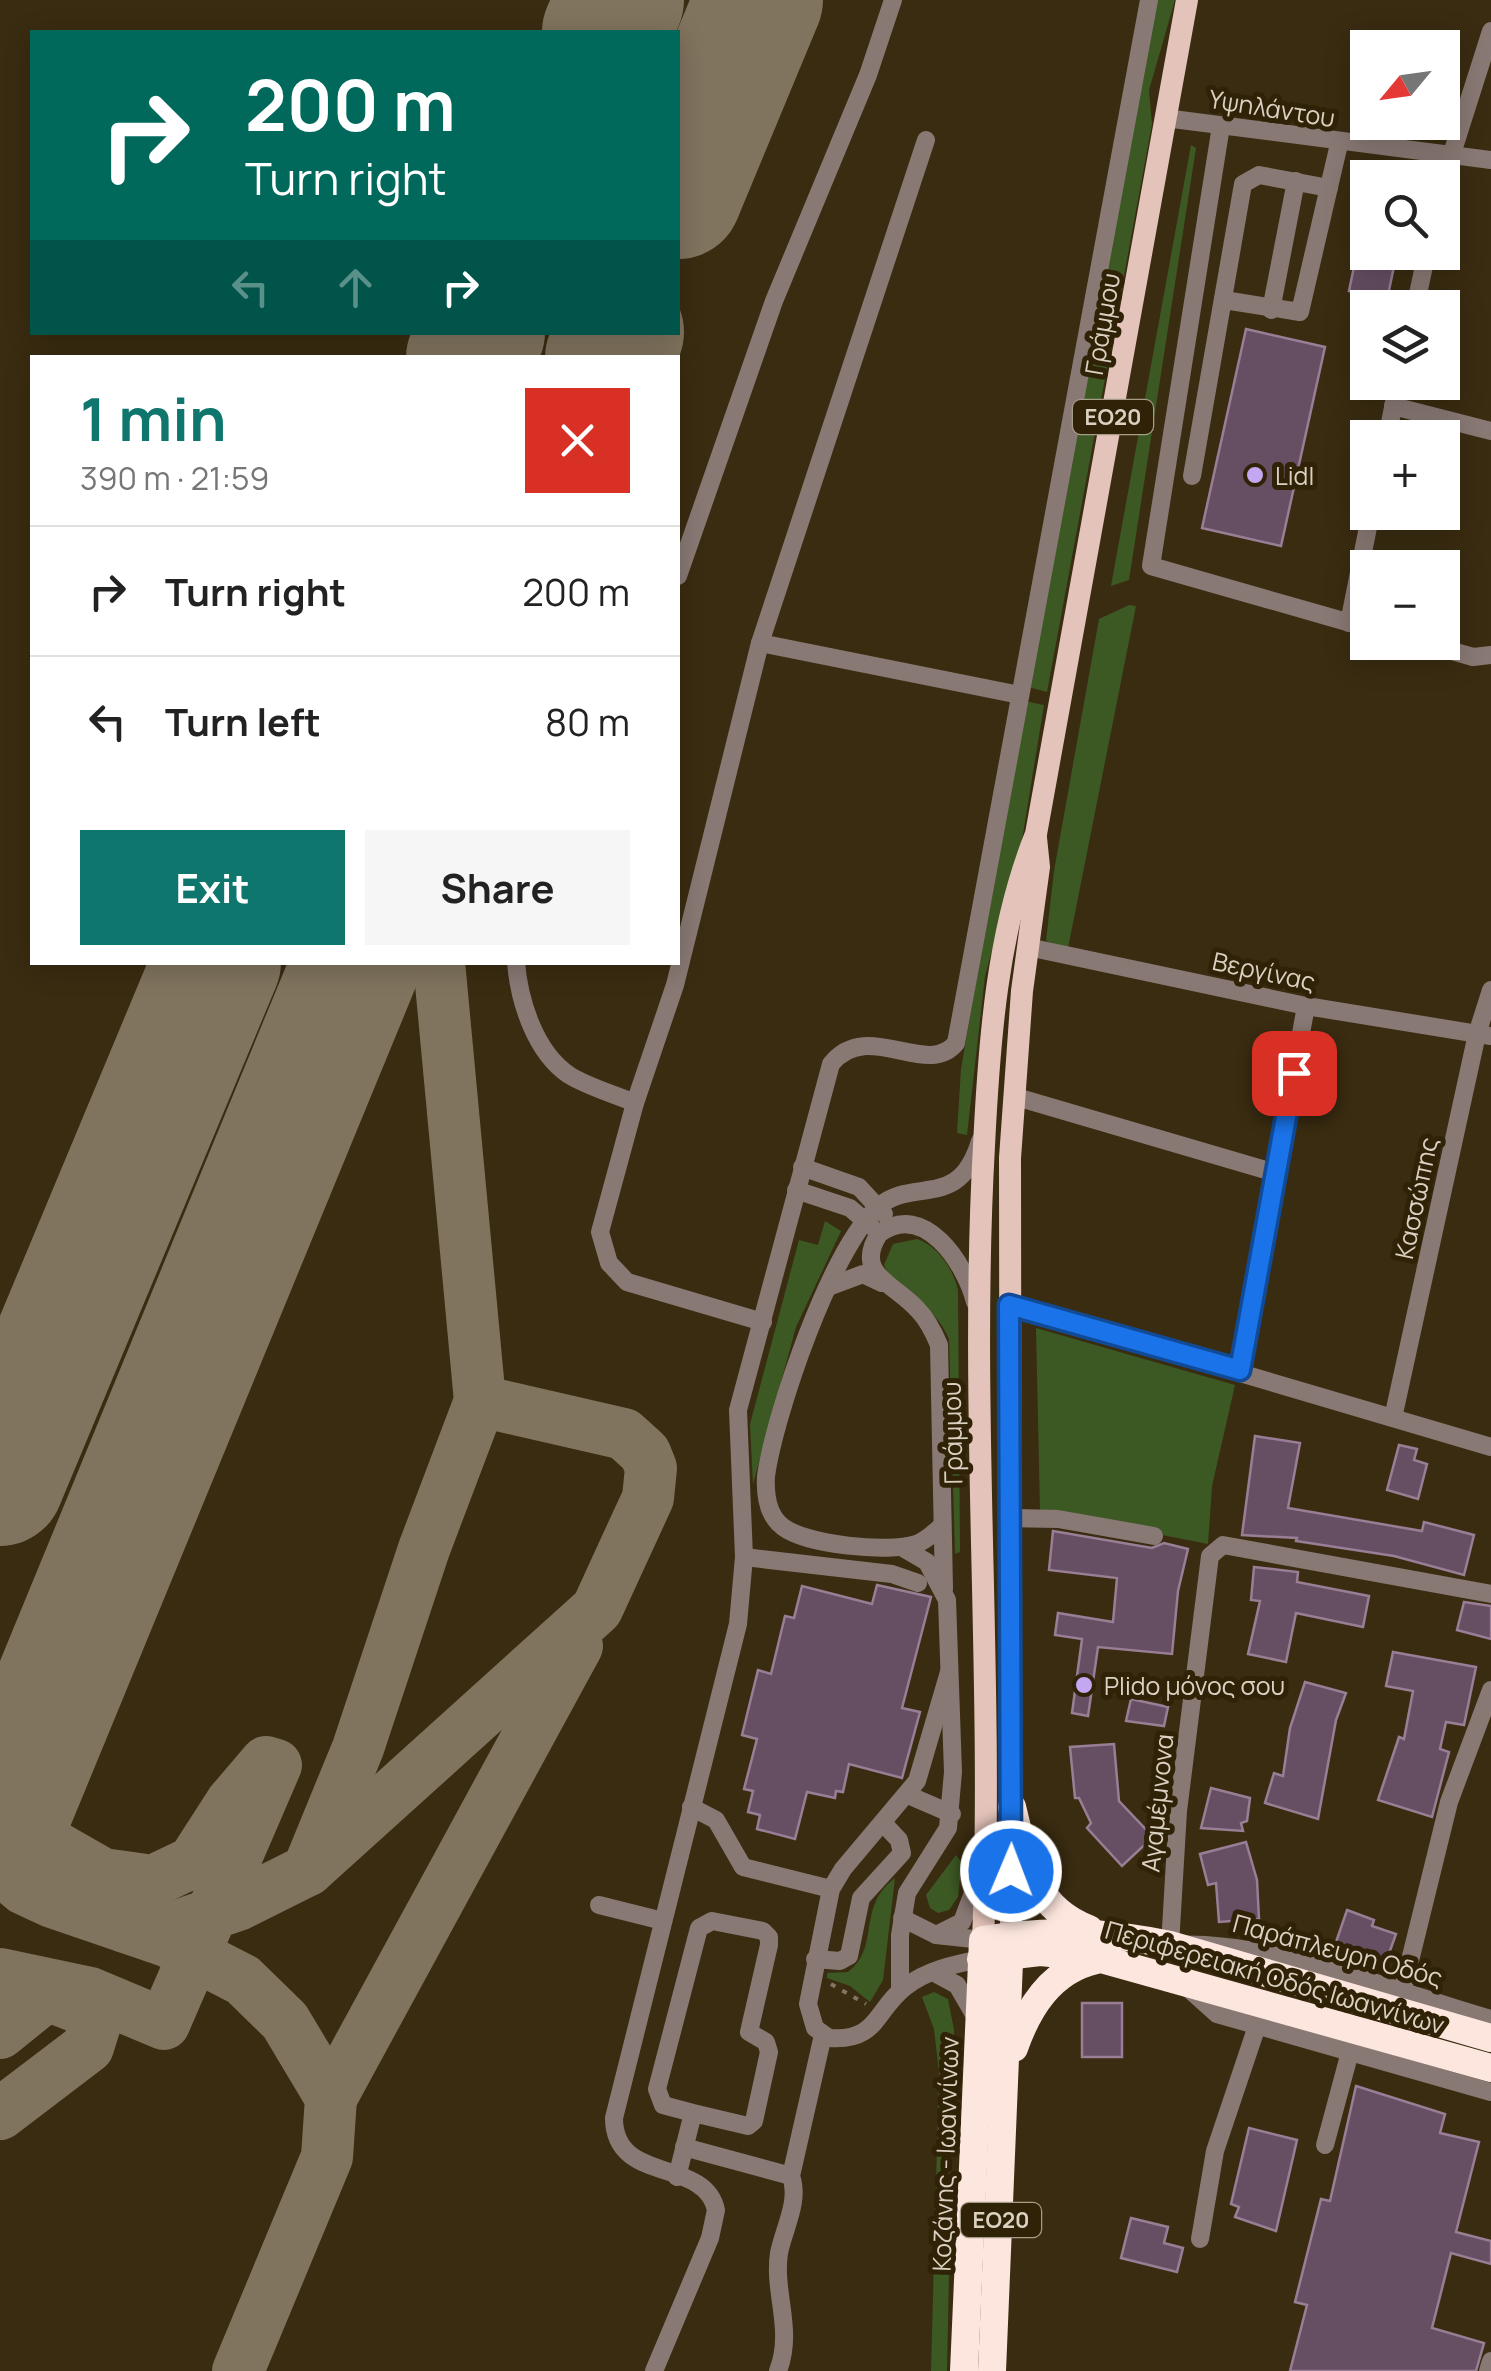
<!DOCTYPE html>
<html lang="en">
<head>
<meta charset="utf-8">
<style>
  body { margin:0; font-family:Manrope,sans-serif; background:#f6f6f6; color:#222; height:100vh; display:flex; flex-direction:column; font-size:38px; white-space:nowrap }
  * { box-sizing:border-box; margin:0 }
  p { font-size:32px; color:#767676 }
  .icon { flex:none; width:55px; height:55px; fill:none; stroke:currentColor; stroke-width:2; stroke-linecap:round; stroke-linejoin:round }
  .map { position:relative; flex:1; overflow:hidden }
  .drawer { position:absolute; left:30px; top:355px; width:650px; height:610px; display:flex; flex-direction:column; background:#fff; border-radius:0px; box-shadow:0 5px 25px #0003 }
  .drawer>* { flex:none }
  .guide { position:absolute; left:30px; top:30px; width:650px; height:305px; border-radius:0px; box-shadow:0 5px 25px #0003; background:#00695c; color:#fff; overflow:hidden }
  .needle { width:65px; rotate:241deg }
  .buttons { position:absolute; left:1350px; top:30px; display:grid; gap:20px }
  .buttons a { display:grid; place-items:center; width:110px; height:110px; border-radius:0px; background:#fff; box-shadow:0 5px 25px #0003; font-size:50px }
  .pin { position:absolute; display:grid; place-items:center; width:85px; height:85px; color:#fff; margin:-42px; border-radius:20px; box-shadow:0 5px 15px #0006 }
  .me { position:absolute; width:110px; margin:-55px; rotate:1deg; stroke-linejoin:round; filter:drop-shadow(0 0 8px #0008) }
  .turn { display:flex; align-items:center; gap:35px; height:210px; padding:0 50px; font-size:45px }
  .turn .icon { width:130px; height:130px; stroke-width:2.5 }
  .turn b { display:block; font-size:70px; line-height:85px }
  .lanes { display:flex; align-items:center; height:95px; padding:0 50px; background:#0003; justify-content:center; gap:50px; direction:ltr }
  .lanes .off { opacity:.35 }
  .round { display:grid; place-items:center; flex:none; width:105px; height:105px; border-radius:0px; background:#f6f6f6 }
  .head { display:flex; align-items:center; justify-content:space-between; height:170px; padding:0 50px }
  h1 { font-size:60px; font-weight:700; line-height:75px; color:#0f766e }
  .action { display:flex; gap:20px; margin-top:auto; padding:20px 50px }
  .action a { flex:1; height:115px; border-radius:0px; background:#0f766e; color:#fff; font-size:40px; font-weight:700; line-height:115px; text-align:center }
  .action a+a { background:#f6f6f6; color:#222 }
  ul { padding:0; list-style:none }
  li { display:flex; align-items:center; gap:30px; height:130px; padding:0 50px; border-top:2px solid #e0e0e0 }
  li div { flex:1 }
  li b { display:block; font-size:38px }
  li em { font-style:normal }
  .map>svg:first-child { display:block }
</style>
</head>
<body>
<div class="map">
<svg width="1491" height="2371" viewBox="0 0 1491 2371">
  <rect width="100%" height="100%" fill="#3a2c11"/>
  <g fill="#3d5923">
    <polygon points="1154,0 1175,0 1149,90 1152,124 1047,692 1028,687"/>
    <polygon points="1191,145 1196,148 1129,580 1111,586"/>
    <polygon points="1129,605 1136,606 1068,948 1046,941 1054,871 1099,619"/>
    <polygon points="1025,701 1044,705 1022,840 985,976 967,1135 957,1133 961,1069"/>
    <polygon points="825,1221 841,1231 796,1327 753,1484 750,1424 799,1240 818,1245"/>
    <path d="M917,1239C938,1246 953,1269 958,1290L960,1552L955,1554L949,1339C933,1300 897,1297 884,1265L893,1244Z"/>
    <polygon points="1036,1328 1235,1385 1212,1486 1208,1544 1040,1511"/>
    <polygon points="956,1855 962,1863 958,1897 949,1910 938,1913 930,1908 926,1895"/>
    <path d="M895,1878L883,1980L870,2002L850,1986L827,1978V1973L848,1972C881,1947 856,1907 895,1878Z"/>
    <polygon points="934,1992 948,1999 954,2030 947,2371 931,2371 939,2072 934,2029 922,1997"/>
  </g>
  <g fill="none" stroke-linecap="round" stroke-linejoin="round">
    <g stroke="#80745e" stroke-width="52">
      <polyline points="0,1829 21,1780 38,1829 54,1846 103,1874 153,1881 193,1862 231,1803 266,1762 276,1765 164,2024 90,1993 0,1974"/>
      <polyline points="0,1869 24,1889 52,1902 169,1942 243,1980 285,2021 331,2098 327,2157 238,2371"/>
      <polyline points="308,1870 358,1748 424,1549 480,1401 439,962"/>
      <polyline points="125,1927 171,1928 238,1905 308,1870 597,1609 648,1498 651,1468 645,1453 624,1434 480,1401"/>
      <polyline points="0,2033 47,1995 98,2015 88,2047 0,2114"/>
      <polyline points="331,2098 577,1646"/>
    </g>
    <g stroke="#80745e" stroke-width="128">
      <polyline points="606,32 620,0"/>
      <polyline points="678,195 759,0"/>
      <polyline points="470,358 481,332"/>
      <polyline points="609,358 620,332"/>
      <polyline points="0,1482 217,962"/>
      <polyline points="0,1829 357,962"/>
    </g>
  </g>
  <g fill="#664e63" stroke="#997e95" stroke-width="2.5">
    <polygon points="1357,252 1397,252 1387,300 1349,291"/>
    <polygon points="1246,329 1325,347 1281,546 1202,528"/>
    <polygon points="1255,1436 1300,1443 1288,1508 1422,1531 1424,1522 1474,1535 1464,1575 1394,1556 1296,1541 1297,1538 1242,1535"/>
    <polygon points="1399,1445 1417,1449 1414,1460 1427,1464 1418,1499 1387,1490"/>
    <polygon points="1053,1531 1152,1548 1164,1543 1188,1549 1178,1591 1172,1654 1098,1647 1088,1716 1072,1713 1082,1639 1055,1635 1058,1613 1113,1622 1117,1578 1049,1570"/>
    <polygon points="1254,1567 1298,1572 1297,1582 1369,1596 1363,1627 1296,1613 1286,1662 1248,1654 1260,1601 1251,1600"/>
    <polygon points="877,1585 931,1597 902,1708 920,1712 902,1778 849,1764 843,1792 836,1791 835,1798 807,1792 795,1839 757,1829 760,1815 748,1812 753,1791 744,1789 757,1739 742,1735 758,1670 771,1674 785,1616 794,1618 802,1586 872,1604"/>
    <polygon points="1464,1602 1491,1606 1491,1639 1457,1630"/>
    <polygon points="1393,1652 1476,1667 1464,1725 1446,1722 1440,1749 1449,1752 1432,1817 1378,1800 1399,1737 1404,1739 1413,1691 1386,1686"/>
    <polygon points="1305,1682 1346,1693 1336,1720 1318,1819 1265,1803 1274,1773 1283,1776 1290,1728"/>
    <polygon points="1131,1699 1168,1707 1164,1726 1126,1721"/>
    <polygon points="1114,1744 1119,1801 1153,1837 1122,1866 1087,1828 1091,1823 1079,1798 1075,1798 1070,1747"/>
    <polygon points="1211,1788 1250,1798 1247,1821 1241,1823 1243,1831 1201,1828"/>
    <polygon points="1246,1842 1257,1880 1259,1919 1219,1922 1216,1883 1208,1885 1200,1854"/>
    <polygon points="1347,1910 1374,1920 1372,1926 1396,1934 1386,1962 1335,1945"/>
    <rect x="1082" y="2003" width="40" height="54"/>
    <polygon points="1356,2086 1445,2114 1440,2133 1479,2142 1456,2232 1491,2241 1491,2264 1451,2253 1432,2328 1484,2343 1476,2371 1290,2371 1307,2305 1295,2302 1321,2199 1330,2201"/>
    <polygon points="1249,2128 1297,2140 1276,2231 1235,2217 1239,2207 1231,2204"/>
    <polygon points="1131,2218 1168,2227 1164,2243 1183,2248 1177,2272 1121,2258"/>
  </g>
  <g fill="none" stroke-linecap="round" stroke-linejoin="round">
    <polyline stroke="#81755f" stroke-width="4" stroke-dasharray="5 8" stroke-linecap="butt" points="831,1984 866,2004"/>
    <g stroke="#897974" stroke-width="18">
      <polyline points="1165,118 1491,160"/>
      <polyline points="1221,126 1151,566 1368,628"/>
      <polyline points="1442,185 1491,31"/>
      <polyline points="1224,300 1300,312 1339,144"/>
      <polyline points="1415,308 1427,252"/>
      <polyline points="1271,310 1296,181"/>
      <polyline points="1393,406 1491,431"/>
      <polyline points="1387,438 1398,382"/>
      <polyline points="1192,476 1243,184 1259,175 1329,188"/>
      <polyline points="678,576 774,301 868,75 893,0"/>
      <polyline points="1349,623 1371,512"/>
      <polyline points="1421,642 1473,657 1491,655"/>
      <polyline points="760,643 926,140"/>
      <polyline points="1028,947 1306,1006 1491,1036"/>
      <path d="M516,962C519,1001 535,1052 569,1075C588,1087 614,1094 635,1103"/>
      <polyline points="1013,1096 1276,1173"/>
      <polyline points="802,1167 859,1187 884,1214"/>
      <polyline points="796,1190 850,1208 871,1226"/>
      <polyline points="828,1287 863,1274 882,1283"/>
      <polyline points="1009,1305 1491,1447"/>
      <polyline points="763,1322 627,1282 609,1263 600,1232 635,1103 675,985 760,643 1020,695"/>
      <polyline points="1240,1370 1306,1006"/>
      <polyline points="1393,1418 1477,1034 1491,990"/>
      <polyline points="1010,1518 1058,1519 1154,1536"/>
      <path d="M942,1526C934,1532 926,1541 916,1544C888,1553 807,1545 783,1527C767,1515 765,1494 766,1476C775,1413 831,1249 878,1207C913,1176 959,1212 980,1141"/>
      <polyline points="744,1557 892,1574 918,1583"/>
      <path d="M944,1589L939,1345C934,1333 927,1319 918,1310C895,1284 853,1274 879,1234C924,1199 966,1265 975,1302"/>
      <path d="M1491,1594L1223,1545L1210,1556L1178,1811L1170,1945C1266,1938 1396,1992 1491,2019"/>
      <path d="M949,1672L917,1781L843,1869L831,1889L808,2004L815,2028L829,2038C878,2042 875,2010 905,1987C927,1970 955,1964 981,1959"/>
      <polyline points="908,1795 952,1814"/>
      <polyline points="691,1807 716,1820 743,1867 831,1889"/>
      <polyline points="599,1905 663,1921"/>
      <polyline points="902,1918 936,1935 983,1940"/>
      <polyline points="936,1935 962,1922 973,1893 974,1870"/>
      <polyline points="815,1959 840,1961 849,1956 861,1898 902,1853 899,1840 883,1823"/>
      <polyline points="933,1972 957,1985 975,2016"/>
      <polyline points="1188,1988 1217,2014 1491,2092"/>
      <polyline points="900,1991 900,1935 907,1893 948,1828 953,1772 947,1600 927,1562 903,1548"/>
      <polyline points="1402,1993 1449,1802 1491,1690"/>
      <polyline points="1325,2145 1350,2052"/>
      <polyline points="684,2147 791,2176"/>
      <polyline points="677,2177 693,2113 748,2126 754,2121 769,2052 766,2042 749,2032 769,1945 769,1937 763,1931 712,1921 699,1928 657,2089 663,2105 693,2113"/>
      <polyline points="1200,2239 1215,2151 1257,2026"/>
      <path d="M654,2371L710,2238L716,2210C705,2157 614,2185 614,2118L738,1624L744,1557L738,1410L831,1064C867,1018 927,1079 956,1043L1149,0"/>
      <path d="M778,2371C794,2329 773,2294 779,2253C784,2228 800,2201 791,2176L823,2035"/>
      <polyline points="1488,2371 1491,2361"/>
    </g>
    <g stroke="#e4c4ba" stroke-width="22">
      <polyline points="1011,1935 1010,1158 1022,991 1039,867 1036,838"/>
      <path d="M983,1940C994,1675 969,1411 984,1146C989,1043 997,930 1036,834L1187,0"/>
    </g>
    <g stroke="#fde6de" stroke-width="28">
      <path d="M1012,1807C1025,1859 1033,1908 1089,1929"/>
      <polyline points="981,1959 1040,1952 1094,1957 1491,2068"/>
      <path d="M1014,2048C1028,2008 1051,1970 1096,1960"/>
      <path d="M964,2371L983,1940C1049,1929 1105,1931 1170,1945L1491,2038"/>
      <polyline points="992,2371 1010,1938"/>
    </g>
  </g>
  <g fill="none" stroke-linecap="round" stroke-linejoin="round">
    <g stroke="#114b97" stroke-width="25">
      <polyline id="route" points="1011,1871 1009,1305 1240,1370 1294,1073"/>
    </g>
    <use href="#route" stroke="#1a73e8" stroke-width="18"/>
  </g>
  <g fill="#c4a7f1" stroke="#302206" stroke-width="4">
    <circle cx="1255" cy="475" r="10"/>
    <circle cx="1084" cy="1685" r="10"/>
  </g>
  <g text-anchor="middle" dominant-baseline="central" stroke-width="10" stroke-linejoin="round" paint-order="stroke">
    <g fill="#302206" stroke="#a79c8a" stroke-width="2.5">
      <rect x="1073" y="400" width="80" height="34" rx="8"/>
      <rect x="961" y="2203" width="80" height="34" rx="8"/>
    </g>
    <g font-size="22" font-weight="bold" fill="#dad1c2">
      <text x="1113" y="417">ΕΟ20</text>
      <text x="1001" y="2220">ΕΟ20</text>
    </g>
    <g font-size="25" fill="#dad1c2" stroke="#302206">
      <text transform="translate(1272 108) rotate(9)">Υψηλάντου</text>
      <text transform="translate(1102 324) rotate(-80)">Γράμμου</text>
      <text transform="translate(1264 971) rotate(12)">Βεργίνας</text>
      <text transform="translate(1416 1198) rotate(-78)">Κασσώπης</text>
      <text transform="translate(952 1433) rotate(-91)">Γράμμου</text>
      <text transform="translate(1157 1803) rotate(-84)">Αγαμέμνονα</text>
      <text transform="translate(1338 1950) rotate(15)">Παράπλευρη Οδός</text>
      <text transform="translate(1275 1977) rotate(16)">Περιφερειακή Οδός Ιωαννίνων</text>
      <text transform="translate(945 2154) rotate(-88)">Κοζάνης - Ιωαννίνων</text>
    </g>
    <g font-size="25" fill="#dad1c2" stroke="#302206" text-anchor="start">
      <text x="1275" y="475">Lidl</text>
      <text x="1104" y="1685">Plido μόνος σου</text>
    </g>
  </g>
</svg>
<div class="buttons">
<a><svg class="needle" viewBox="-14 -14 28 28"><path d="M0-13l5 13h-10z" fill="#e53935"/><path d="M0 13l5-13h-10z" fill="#767676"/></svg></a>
<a><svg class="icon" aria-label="search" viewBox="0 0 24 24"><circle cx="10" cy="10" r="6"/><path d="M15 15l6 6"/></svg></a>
<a><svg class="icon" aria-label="layers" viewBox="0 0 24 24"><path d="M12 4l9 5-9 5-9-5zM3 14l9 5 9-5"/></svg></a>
<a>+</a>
<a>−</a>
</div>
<div class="pin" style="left:1294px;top:1073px;background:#d93025"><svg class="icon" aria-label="arrive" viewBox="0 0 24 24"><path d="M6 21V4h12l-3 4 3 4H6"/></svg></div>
<svg class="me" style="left:1011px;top:1871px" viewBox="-20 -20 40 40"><circle r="17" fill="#1a73e8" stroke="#fff" stroke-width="3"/><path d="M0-11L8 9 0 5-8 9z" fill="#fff"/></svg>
<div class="guide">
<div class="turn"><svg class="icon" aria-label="right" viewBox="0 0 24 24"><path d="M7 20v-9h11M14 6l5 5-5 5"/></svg><div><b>200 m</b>Turn right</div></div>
<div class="lanes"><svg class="icon off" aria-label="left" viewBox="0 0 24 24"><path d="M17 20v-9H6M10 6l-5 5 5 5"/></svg><svg class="icon off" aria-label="ahead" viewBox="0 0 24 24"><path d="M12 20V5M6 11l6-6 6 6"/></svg><svg class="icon" aria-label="right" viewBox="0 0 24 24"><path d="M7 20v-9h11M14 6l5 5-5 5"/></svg></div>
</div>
<section class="drawer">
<div class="head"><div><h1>1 min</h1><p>390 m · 21:59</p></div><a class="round" style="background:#d93025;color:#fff"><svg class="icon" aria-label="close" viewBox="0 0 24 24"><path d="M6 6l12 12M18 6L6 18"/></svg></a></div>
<ul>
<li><svg class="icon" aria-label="right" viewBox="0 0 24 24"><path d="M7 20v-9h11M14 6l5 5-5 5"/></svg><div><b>Turn right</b></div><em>200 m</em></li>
<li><svg class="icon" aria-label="left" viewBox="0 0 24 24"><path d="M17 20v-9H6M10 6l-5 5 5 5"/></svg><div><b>Turn left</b></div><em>80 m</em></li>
</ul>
<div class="action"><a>Exit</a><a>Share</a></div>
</section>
</div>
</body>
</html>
